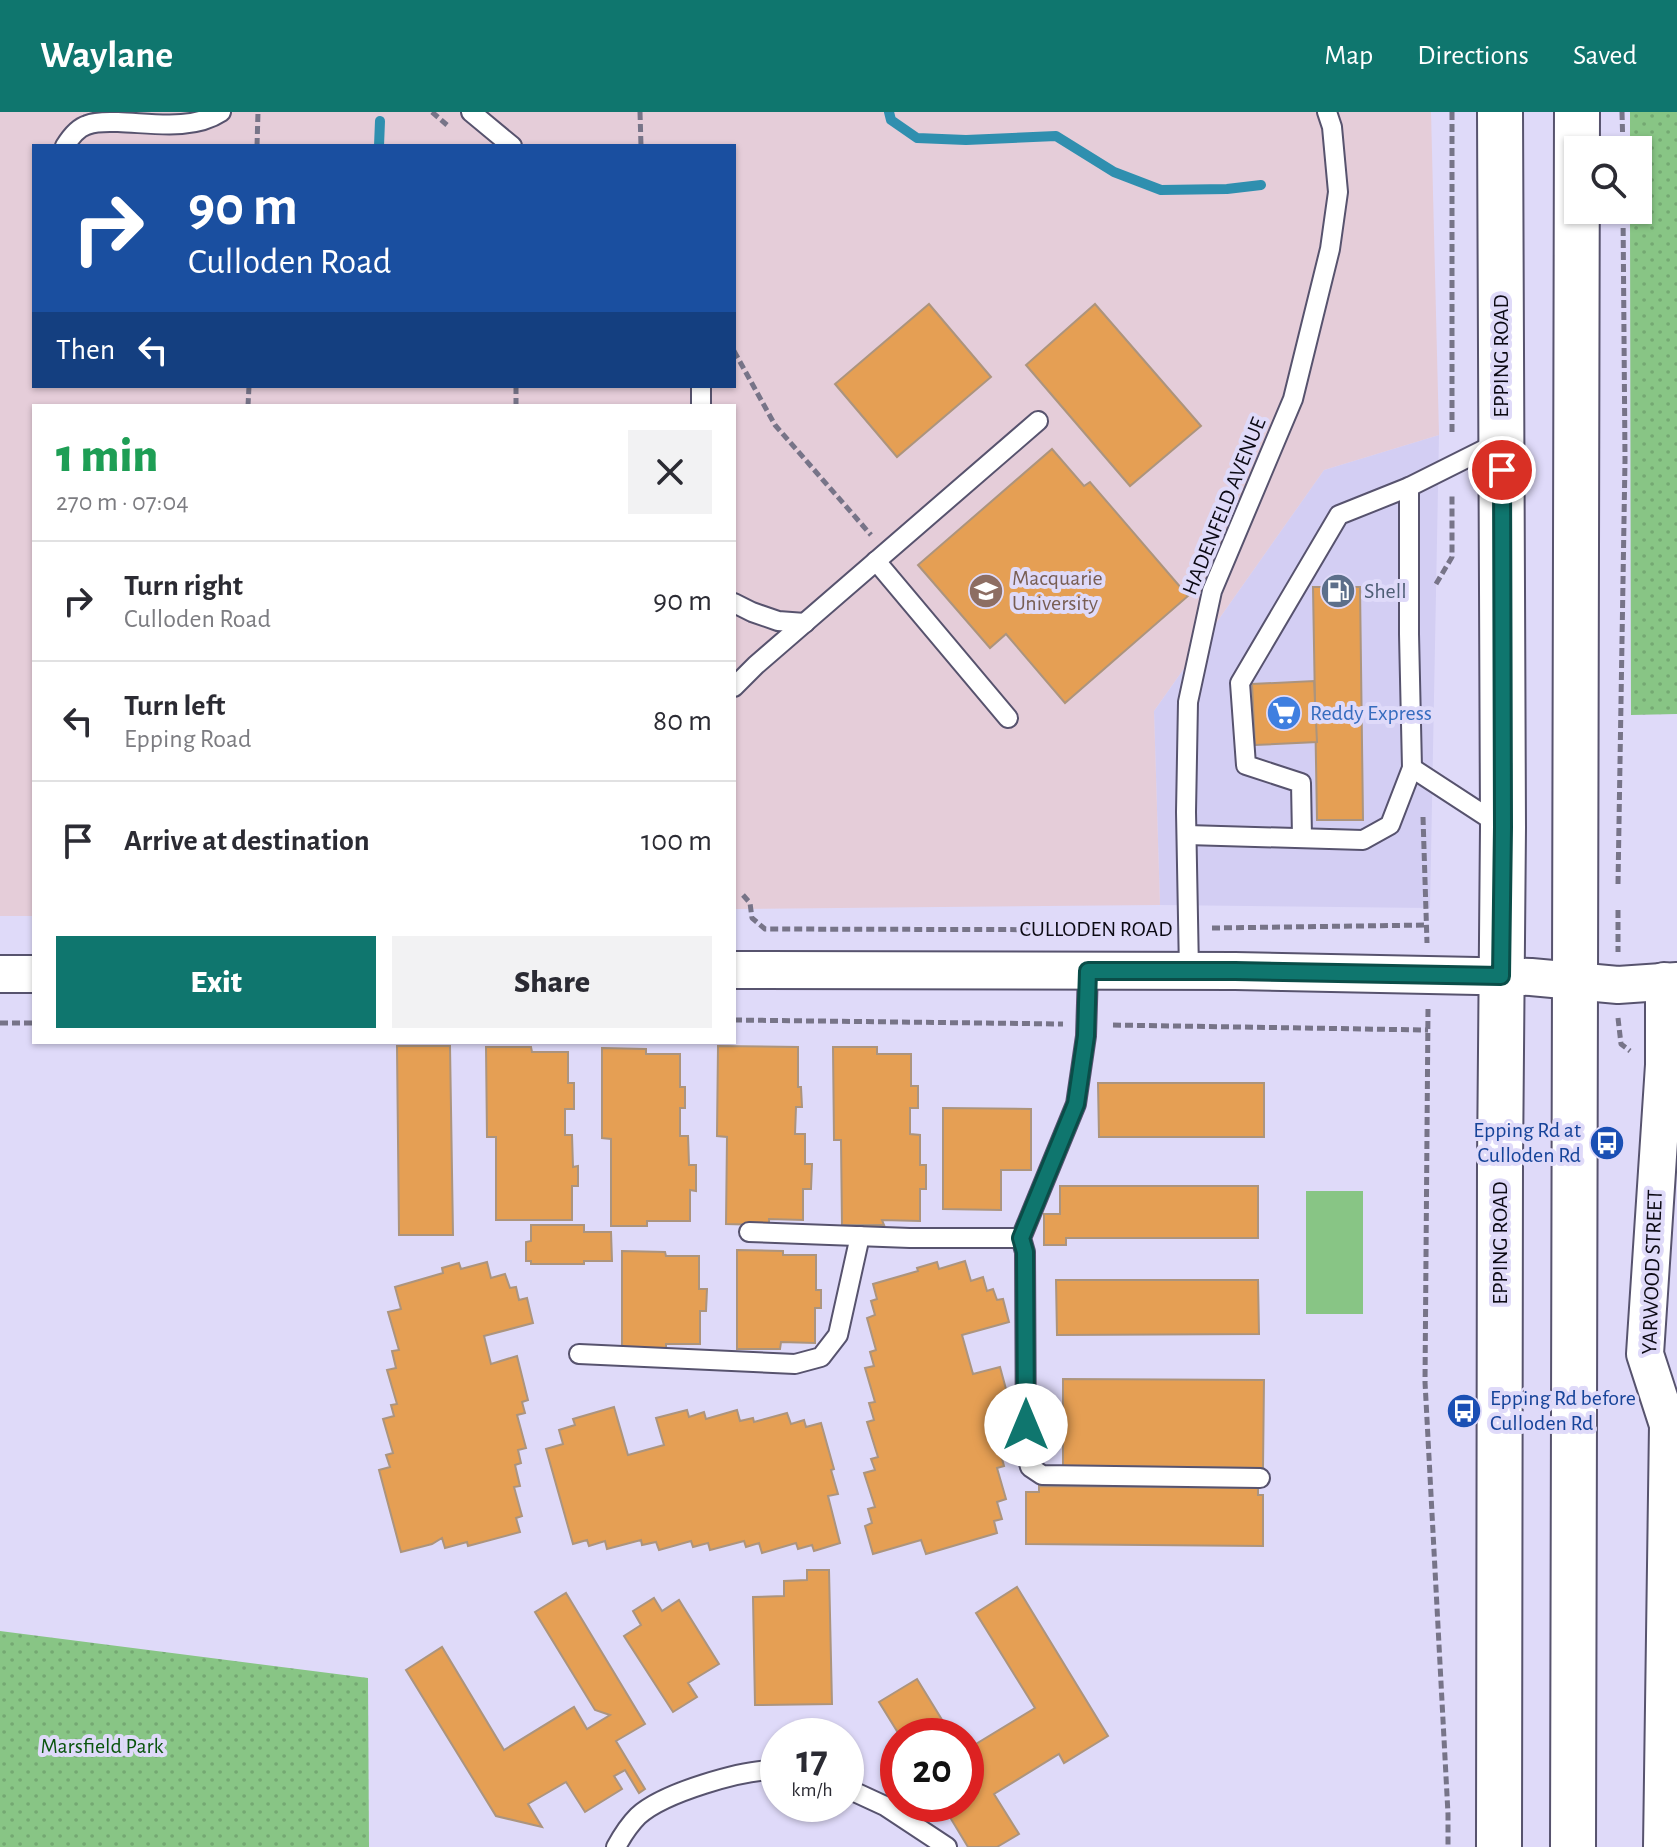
<!DOCTYPE html>
<html lang="en">
<head>
<meta charset="utf-8">
<style>
  body { margin:0; font-family:"Alegreya Sans",sans-serif; background:#f2f2f3; color:#2b2b33; height:100vh; display:flex; flex-direction:column; font-size:30px; white-space:nowrap }
  * { box-sizing:border-box; margin:0 }
  p { font-size:26px; color:#7c7c81 }
  .icon { flex:none; width:44px; height:44px; fill:none; stroke:currentColor; stroke-width:2; stroke-linecap:round; stroke-linejoin:round }
  .map { position:relative; flex:1; overflow:hidden }
  .details { position:absolute; left:32px; top:292px; width:704px; height:640px; display:flex; flex-direction:column; background:#fff; border-radius:0px; box-shadow:0 2px 6px #0004 }
  .details>* { flex:none }
  .guide { position:absolute; left:32px; top:32px; width:704px; height:244px; border-radius:0px; box-shadow:0 2px 6px #0004; background:#1a4fa0; color:#fff; overflow:hidden }
  .fabs { position:absolute; left:1564px; top:24px; display:grid; gap:16px }
  .fabs a { display:grid; place-items:center; width:88px; height:88px; border-radius:0px; background:#fff; box-shadow:0 2px 6px #0004; font-size:40px }
  .speed { position:absolute; left:760px; top:1606px; display:flex; gap:16px; font-size:40px; font-weight:700; text-align:center }
  .speed>* { display:grid; place-content:center; width:104px; height:104px; border-radius:50%; background:#fff; box-shadow:0 2px 6px #0004; line-height:1 }
  .speed small { font-size:20px; font-weight:400 }
  .speed .limit { border:12px solid #d22; background:#fff; color:#111 }
  .pin { position:absolute; display:grid; place-items:center; width:68px; height:68px; color:#fff; margin:-34px; border:4px solid #fff; border-radius:50%; box-shadow:0 2px 8px #0007 }
  .me { position:absolute; width:88px; margin:-44px; rotate:0deg; stroke-linejoin:round; filter:drop-shadow(0 0 6px #0008) }
  .turn { display:flex; align-items:center; gap:28px; height:168px; padding:0 24px; font-size:36px }
  .turn .icon { width:104px; height:104px; stroke-width:2.5 }
  .turn b { display:block; font-size:56px; line-height:68px }
  .then { display:flex; align-items:center; height:76px; padding:0 24px; background:#0003; gap:16px; font-size:30px }
  .round { display:grid; place-items:center; flex:none; width:84px; height:84px; border-radius:0px; background:#f2f2f3 }
  .summary { display:flex; align-items:center; justify-content:space-between; height:136px; padding:0 24px }
  h1 { font-size:48px; font-weight:800; line-height:60px; color:#1e9e55 }
  .button { display:flex; gap:16px; margin-top:auto; padding:16px 24px }
  .button a { flex:1; height:92px; border-radius:0px; background:#0f766e; color:#fff; font-size:32px; font-weight:800; line-height:92px; text-align:center }
  .button a+a { background:#f2f2f3; color:#2b2b33 }
  ul { padding:0; list-style:none }
  li { display:flex; align-items:center; gap:24px; height:120px; padding:0 24px; border-top:2px solid #e1e1e2 }
  li div { flex:1 }
  li b { display:block; font-size:30px }
  li em { font-style:normal }
  header { display:flex; align-items:center; gap:48px; box-sizing:border-box; height:112px; padding:0 40px; background:#0f766e; color:#fff }
  header strong { font-size:38px }
  nav { display:flex; gap:44px; margin-inline-start:auto; font-size:28px }
  .map>svg:first-child { display:block }
</style>
</head>
<body>
<header>
<strong>Waylane</strong>
<nav><a>Map</a><a>Directions</a><a>Saved</a></nav>
</header>
<div class="map">
<svg width="1677" height="1735" viewBox="0 0 1677 1735">
  <defs>
    <pattern id="park-dots" width="8" height="8" patternUnits="userSpaceOnUse" patternTransform="scale(2)"><rect width="8" height="8" fill="#88c585"/><path d="M2 2h.1M6 6h.1" fill="none" stroke="#74a872" stroke-width="1.8" stroke-linecap="round"/></pattern>
  </defs>
  <rect width="100%" height="100%" fill="#dfdaf9"/>
  <polygon fill="#d3cef3" points="1439,323 1430,796 1160,793 1154,599 1324,358"/>
  <path fill="#e5cdd9" fill-rule="evenodd" d="M0,0H1431L1439,323L1324,358L1154,599L1160,793L734,797V294H34V804H0ZM34,34H734V274H34Z"/>
  <rect fill="#88c585" x="1306" y="1079" width="57" height="123"/>
  <g fill="url(#park-dots)">
    <polygon points="1630,0 1677,0 1677,602 1631,603 1630,98 1638,98 1638,38 1630,38"/>
    <polygon points="0,1519 368,1566 369,1735 0,1735"/>
  </g>
  <g fill="none" stroke-linecap="round" stroke-linejoin="round">
    <g stroke="#2f8faf" stroke-width="10">
      <polyline points="889,0 891,8 917,26 966,28 1056,24 1114,60 1161,78 1227,77 1261,73"/>
      <polyline points="379,34 380,9"/>
    </g>
  </g>
  <g fill="#e59f54" stroke="#ac947d" stroke-width="2">
    <polygon points="929,192 991,265 897,345 835,272"/>
    <polygon points="1095,192 1201,314 1130,374 1026,253"/>
    <polygon points="1052,337 1084,374 1090,370 1188,484 1065,591 1006,522 990,536 918,453"/>
    <polygon points="1313,475 1360,475 1363,708 1317,708"/>
    <polygon points="1314,569 1317,630 1255,633 1252,572"/>
    <polygon points="397,934 450,934 453,1123 399,1123"/>
    <polygon points="718,934 798,935 798,975 801,975 802,995 796,995 795,1022 805,1022 805,1052 812,1052 811,1077 803,1077 803,1108 769,1107 769,1113 726,1112 727,1025 717,1024"/>
    <polygon points="486,935 531,935 532,940 568,940 568,971 574,971 574,997 565,997 565,1023 572,1023 573,1055 578,1054 578,1074 572,1074 572,1108 496,1108 496,1025 487,1025"/>
    <polygon points="833,935 877,935 877,942 911,942 911,974 918,974 918,996 910,996 910,1022 920,1023 920,1053 926,1053 926,1077 920,1077 920,1109 882,1108 884,1113 842,1113 841,1028 834,1028"/>
    <polygon points="602,936 646,937 646,942 680,942 680,975 685,975 685,996 680,996 680,1024 688,1024 689,1053 696,1053 696,1079 690,1078 690,1109 647,1109 647,1114 611,1114 611,1027 602,1026"/>
    <polygon points="1098,971 1264,971 1264,1025 1099,1025"/>
    <polygon points="943,996 1031,997 1031,1058 1001,1058 1001,1098 943,1097"/>
    <polygon points="1060,1074 1258,1074 1258,1126 1066,1126 1066,1133 1044,1133 1044,1102 1060,1102"/>
    <polygon points="531,1113 584,1113 584,1120 611,1120 612,1149 584,1149 584,1152 531,1152 531,1149 526,1149 526,1130 531,1129"/>
    <polygon points="737,1138 783,1139 783,1143 816,1143 816,1178 821,1178 821,1196 815,1196 815,1231 781,1230 780,1237 737,1237"/>
    <polygon points="622,1139 665,1140 666,1144 699,1144 699,1177 707,1177 706,1199 700,1199 700,1232 666,1232 666,1236 622,1236"/>
    <polygon points="965,1149 971,1169 983,1165 987,1179 993,1177 997,1188 1003,1187 1009,1210 962,1223 973,1262 1000,1255 1009,1288 1002,1290 1005,1300 999,1303 1008,1336 1000,1339 1004,1354 997,1356 1006,1387 997,1390 1002,1407 994,1409 997,1421 926,1442 921,1428 873,1442 865,1414 872,1411 868,1397 875,1395 864,1361 875,1358 871,1347 878,1345 867,1310 874,1308 869,1291 875,1290 865,1256 874,1254 870,1240 876,1238 867,1206 875,1203 871,1189 877,1187 873,1172 918,1159 917,1156 937,1150 939,1157"/>
    <polygon points="487,1150 491,1166 505,1162 510,1176 516,1175 519,1188 527,1186 533,1211 484,1224 491,1252 517,1244 528,1288 522,1290 525,1301 517,1303 526,1336 518,1338 521,1351 515,1353 520,1374 514,1375 522,1404 516,1406 520,1420 468,1434 467,1430 445,1436 442,1426 432,1432 401,1440 379,1358 390,1355 386,1343 393,1341 383,1307 394,1304 391,1293 397,1292 387,1258 396,1256 392,1239 399,1238 388,1200 401,1197 395,1175 443,1161 442,1156 459,1151 461,1157"/>
    <polygon points="1056,1168 1258,1168 1259,1222 1057,1223"/>
    <polygon points="1063,1267 1264,1268 1263,1356 1063,1354"/>
    <polygon points="614,1295 628,1343 664,1333 656,1306 687,1298 689,1305 704,1300 706,1307 737,1298 740,1309 753,1306 754,1310 787,1301 791,1312 804,1308 806,1315 821,1311 834,1357 831,1358 838,1382 828,1384 840,1431 814,1439 812,1433 798,1437 796,1431 762,1441 759,1431 746,1435 744,1429 710,1438 708,1431 693,1435 691,1429 659,1438 656,1430 642,1433 641,1428 607,1437 605,1429 589,1434 587,1428 573,1432 546,1337 563,1332 559,1318 575,1313 573,1307"/>
    <polygon points="1039,1374 1258,1376 1258,1383 1263,1383 1263,1434 1026,1432 1026,1380 1039,1380"/>
    <polygon points="807,1458 829,1458 832,1592 755,1593 753,1485 784,1484 784,1469 807,1468"/>
    <polygon points="1017,1475 1108,1624 1064,1651 1059,1642 994,1682 1019,1722 997,1735 968,1735 942,1692 966,1692 966,1638 1035,1596 976,1501"/>
    <polygon points="566,1481 645,1612 616,1629 645,1677 639,1681 625,1658 614,1664 622,1677 585,1700 566,1670 528,1692 542,1715 496,1704 406,1558 442,1535 504,1638 574,1595 587,1617 610,1603 595,1598 535,1500"/>
    <polygon points="654,1486 662,1499 679,1488 719,1552 688,1571 697,1585 673,1600 624,1524 641,1513 633,1499"/>
    <polygon points="917,1567 952,1624 900,1624 879,1590"/>
  </g>
  <g fill="none" stroke-linecap="round" stroke-linejoin="round">
    <g stroke="#57536e" stroke-width="22">
      <g id="lane">
        <polyline points="471,0 512,34"/>
        <path d="M65,34C70,26 77,16 87,13C97,9 107,10 118,10C151,11 192,19 221,0"/>
        <polyline points="701,274 701,294"/>
        <polyline points="876,449 1008,606"/>
        <polyline points="734,491 752,500 778,509 805,511"/>
        <polyline points="734,575 756,553 1038,309"/>
        <polyline points="1412,656 1501,714"/>
        <polyline points="1187,723 1363,728 1390,713 1412,656 1409,522 1409,375"/>
        <polyline points="1302,725 1301,671 1246,653 1240,571 1339,403 1409,375 1499,330"/>
        <polyline points="1088,859 1086,924 1076,992 1021,1126 1025,1140 1026,1340 1030,1355 1042,1363 1260,1366"/>
        <polyline points="1189,859 1186,700 1188,590 1212,479 1293,287 1330,137 1338,80 1332,15 1327,0"/>
        <polyline points="749,1120 910,1126 1021,1126"/>
        <polyline points="579,1242 795,1252 821,1245 838,1223 860,1124"/>
        <polyline points="846,1676 885,1694 947,1735"/>
        <path d="M616,1735C622,1724 629,1713 638,1704C663,1681 743,1657 778,1658"/>
      </g>
    </g>
    <g stroke="#57536e" stroke-width="40">
      <g id="street">
        <polyline points="734,858 1235,859 1531,865 1618,873 1677,869"/>
        <polyline points="0,862 34,862"/>
        <polyline points="1662,1735 1668,1313 1645,1242 1664,953 1664,869"/>
      </g>
    </g>
    <g stroke="#57536e" stroke-width="48">
      <g id="primary">
        <polyline points="1499,1735 1500,1051 1503,715 1500,0"/>
        <polyline points="1573,1735 1577,0"/>
      </g>
    </g>
    <g stroke="#777488" stroke-width="5" stroke-dasharray="8 4" stroke-linecap="butt">
      <polyline points="432,0 447,13"/>
      <polyline points="640,0 641,34"/>
      <polyline points="1452,0 1452,324"/>
      <polyline points="1622,0 1623,38"/>
      <polyline points="257,34 258,0"/>
      <polyline points="734,239 775,313 871,423"/>
      <polyline points="248,294 249,274"/>
      <polyline points="516,294 516,274"/>
      <polyline points="1436,472 1452,445 1452,382"/>
      <polyline points="1423,705 1427,831"/>
      <polyline points="1618,772 1625,348 1623,98"/>
      <polyline points="743,783 750,791 752,806 765,817 1162,818"/>
      <polyline points="1618,798 1618,840"/>
      <polyline points="1212,816 1427,813"/>
      <polyline points="1428,897 1425,1270 1448,1702 1448,1735"/>
      <polyline points="1618,906 1621,932 1630,939"/>
      <polyline points="734,908 1063,912"/>
      <polyline points="0,911 34,911"/>
      <polyline points="1113,913 1428,918"/>
    </g>
    <use href="#lane" stroke="#fff" stroke-width="18"/>
    <use href="#street" stroke="#fff" stroke-width="36"/>
    <use href="#primary" stroke="#fff" stroke-width="44"/>
  </g>
  <g fill="none" stroke-linecap="round" stroke-linejoin="round">
    <g stroke="#0a4d48" stroke-width="20">
      <polyline id="route" points="1026,1313 1025,1140 1021,1126 1076,992 1086,924 1088,859 1235,859 1501,864 1503,715 1502,358"/>
    </g>
    <use href="#route" stroke="#0f766e" stroke-width="14"/>
  </g>
  <defs>
    <g id="university-disc" transform="scale(1.8)"><circle r="9.5" fill="#8d6e63" stroke="#dfdaf9"/><path d="M0-5L7-2L0 1L-7-2ZM-4 1L0 2.5L4 1V4Q0 6-4 4Z" fill="#fff"/></g>
    <g id="fuel-disc" transform="scale(1.8)"><circle r="9.5" fill="#5c6f8a" stroke="#dfdaf9"/><path d="M-5.5-6h7V0h2V4h1.3V-2.5L3-4.5l.8-.8L6-3V5H2.5V1h-1V6h-7ZM-4.2-4.7v3.2H.2V-4.7Z" fill="#fff"/></g>
    <g id="supermarket-disc" transform="scale(1.8)"><circle r="9.5" fill="#3f7fe0" stroke="#dfdaf9"/><path d="M-6-5.5h2.5l.6 2H6L4.5 2H-2.5L-4.4-4H-6ZM-1.5 3.2a1.3 1.3 0 1 0 .1 0ZM3 3.2a1.3 1.3 0 1 0 .1 0Z" fill="#fff"/></g>
    <g id="bus-disc" transform="scale(1.8)"><circle r="9.5" fill="#1a4fb4" stroke="#dfdaf9"/><path d="M-5-6H5V4H4V6H2V4H-2V6H-4V4H-5ZM-3.5-4V0h7V-4ZM-3.5 1.2v1.5H-2V1.2ZM2 1.2v1.5H3.5V1.2Z" fill="#fff"/></g>
  </defs>
  <g fill-rule="evenodd">
    <use href="#university-disc" x="986" y="479"/>
    <use href="#fuel-disc" x="1338" y="479"/>
    <use href="#supermarket-disc" x="1284" y="601"/>
    <use href="#bus-disc" x="1607" y="1031"/>
    <use href="#bus-disc" x="1464" y="1299"/>
  </g>
  <g text-anchor="middle" dominant-baseline="central" stroke-width="8" stroke-linejoin="round" paint-order="stroke">
    <g font-size="22" fill="#0c0a14" stroke="#dfdaf9">
      <text transform="translate(1501 244) rotate(-90)">EPPING ROAD</text>
      <text transform="translate(1224 394) rotate(-68)">HADENFELD AVENUE</text>
      <text x="1096" y="817">CULLODEN ROAD</text>
      <text transform="translate(1500 1131) rotate(-90)">EPPING ROAD</text>
      <text transform="translate(1652 1160) rotate(-88)">YARWOOD STREET</text>
    </g>
    <g font-size="22" fill="#785e54" stroke="#dfdaf9" text-anchor="start">
      <text x="1012" y="466">Macquarie<tspan x="1012" dy="25">University</tspan></text>
    </g>
    <g font-size="22" fill="#4e5e75" stroke="#dfdaf9" text-anchor="start">
      <text x="1364" y="479">Shell</text>
    </g>
    <g font-size="22" fill="#366cbe" stroke="#dfdaf9" text-anchor="start">
      <text x="1310" y="601">Reddy Express</text>
    </g>
    <g font-size="22" fill="#164399" stroke="#dfdaf9" text-anchor="end">
      <text x="1581" y="1018">Epping Rd at<tspan x="1581" dy="25">Culloden Rd</tspan></text>
      <text x="1490" y="1286" text-anchor="start">Epping Rd before<tspan x="1490" dy="25">Culloden Rd</tspan></text>
    </g>
    <g font-size="22" fill="#0a550e" stroke="#dfdaf9">
      <text x="102" y="1634">Marsfield Park</text>
    </g>
  </g>
</svg>
<div class="fabs">
<a><svg class="icon" aria-label="search" viewBox="0 0 24 24"><circle cx="10" cy="10" r="6"/><path d="M15 15l6 6"/></svg></a>
</div>
<div class="speed"><div>17<small>km/h</small></div><div class="limit">20</div></div>
<div class="pin" style="left:1502px;top:358px;background:#d93025"><svg class="icon" aria-label="arrive" viewBox="0 0 24 24"><path d="M6 21V4h12l-3 4 3 4H6"/></svg></div>
<svg class="me" style="left:1026px;top:1313px" viewBox="-20 -20 40 40"><circle r="19" fill="#fff"/><path d="M0-13L10 11 0 6-10 11z" fill="#0f766e"/></svg>
<div class="guide">
<div class="turn"><svg class="icon" aria-label="right" viewBox="0 0 24 24"><path d="M7 20v-9h11M14 6l5 5-5 5"/></svg><div><b>90 m</b>Culloden Road</div></div>
<div class="then">Then<svg class="icon" aria-label="left" viewBox="0 0 24 24"><path d="M17 20v-9H6M10 6l-5 5 5 5"/></svg></div>
</div>
<section class="details">
<div class="summary"><div><h1>1 min</h1><p>270 m · 07:04</p></div><a class="round"><svg class="icon" aria-label="close" viewBox="0 0 24 24"><path d="M6 6l12 12M18 6L6 18"/></svg></a></div>
<ul>
<li><svg class="icon" aria-label="right" viewBox="0 0 24 24"><path d="M7 20v-9h11M14 6l5 5-5 5"/></svg><div><b>Turn right</b><p>Culloden Road</p></div><em>90 m</em></li>
<li><svg class="icon" aria-label="left" viewBox="0 0 24 24"><path d="M17 20v-9H6M10 6l-5 5 5 5"/></svg><div><b>Turn left</b><p>Epping Road</p></div><em>80 m</em></li>
<li><svg class="icon" aria-label="arrive" viewBox="0 0 24 24"><path d="M6 21V4h12l-3 4 3 4H6"/></svg><div><b>Arrive at destination</b></div><em>100 m</em></li>
</ul>
<div class="button"><a>Exit</a><a>Share</a></div>
</section>
</div>
</body>
</html>
